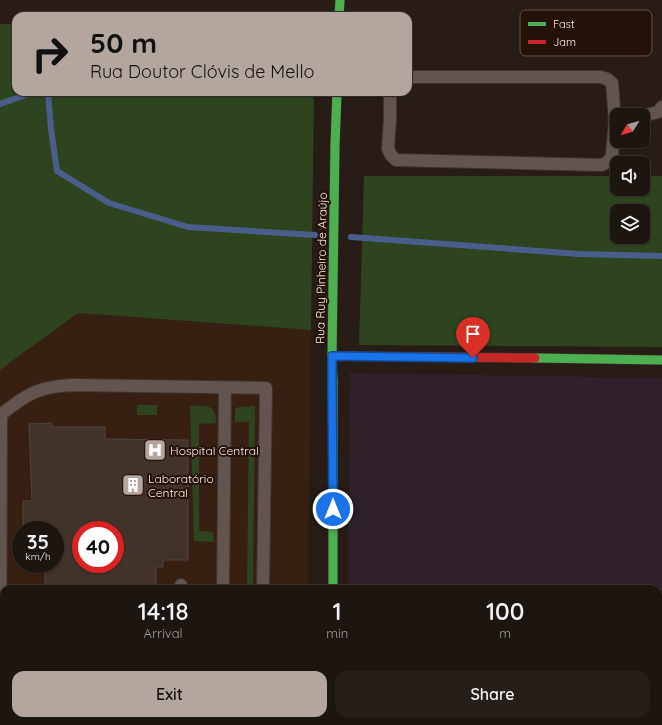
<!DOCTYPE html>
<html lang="en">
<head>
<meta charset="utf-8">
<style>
  body { margin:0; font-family:Quicksand,sans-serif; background:#251e19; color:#f1f3f6; height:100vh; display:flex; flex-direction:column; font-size:15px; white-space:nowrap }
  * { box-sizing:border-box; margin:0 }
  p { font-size:13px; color:#a09f9f }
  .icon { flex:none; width:22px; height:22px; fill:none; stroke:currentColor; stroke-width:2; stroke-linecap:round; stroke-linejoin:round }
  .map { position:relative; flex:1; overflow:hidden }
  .details { position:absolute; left:0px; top:585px; width:662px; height:140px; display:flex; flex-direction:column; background:#1d1510; border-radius:12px 12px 0 0; box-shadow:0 1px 3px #0004,0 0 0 1px #3b3430 }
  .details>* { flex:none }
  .top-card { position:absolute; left:12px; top:12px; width:400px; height:84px; border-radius:12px; box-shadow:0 1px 3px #0004,0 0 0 1px #3b3430; background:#b3a69f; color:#111; overflow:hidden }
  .needle { width:26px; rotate:233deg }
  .controls { position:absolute; left:610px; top:108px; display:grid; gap:8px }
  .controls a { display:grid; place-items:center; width:40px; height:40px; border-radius:8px; background:#1d1510; box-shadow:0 1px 3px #0004,0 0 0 1px #3b3430; font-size:20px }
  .speed { position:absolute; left:12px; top:521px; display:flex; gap:8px; font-size:20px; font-weight:700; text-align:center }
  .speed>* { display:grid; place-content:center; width:52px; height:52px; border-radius:50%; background:#1d1510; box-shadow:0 1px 3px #0004,0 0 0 1px #3b3430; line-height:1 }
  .speed small { font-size:10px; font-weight:400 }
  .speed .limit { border:6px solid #d22; background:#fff; color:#111 }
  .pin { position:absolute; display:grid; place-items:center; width:34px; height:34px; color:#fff; margin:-41px -17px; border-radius:50% 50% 50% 0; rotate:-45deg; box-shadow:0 0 4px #0007 }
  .pin .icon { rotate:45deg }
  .me { position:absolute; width:44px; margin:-22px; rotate:0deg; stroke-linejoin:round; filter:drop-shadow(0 0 3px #0008) }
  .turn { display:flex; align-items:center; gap:14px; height:84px; padding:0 12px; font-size:18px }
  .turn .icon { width:52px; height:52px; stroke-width:2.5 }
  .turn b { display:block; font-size:28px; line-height:34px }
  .eta { display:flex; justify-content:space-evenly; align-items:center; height:68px; text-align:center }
  .eta b { font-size:24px; font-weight:600; line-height:28px }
  .primary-button { display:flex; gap:8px; margin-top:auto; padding:8px 12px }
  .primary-button a { flex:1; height:46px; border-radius:12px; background:#b3a69f; color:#111; font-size:16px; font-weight:600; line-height:46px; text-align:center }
  .primary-button a+a { background:#251e19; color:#f1f3f6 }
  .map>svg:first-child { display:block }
</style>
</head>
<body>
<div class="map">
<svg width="662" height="725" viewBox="0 0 662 725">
  <rect width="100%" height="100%" fill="#271c16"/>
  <polygon fill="#2e212c" points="350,373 662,378 662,715 658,715 658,589 348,589"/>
  <path fill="#371f11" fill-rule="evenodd" d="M78,313L311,330L308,589H4V721H306V725H0V370ZM21,530H55V564H21ZM81,530H115V564H81Z"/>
  <g fill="#2d441f" fill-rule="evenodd">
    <polygon points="0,24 16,24 16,92 314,92 311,330 78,313 0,370"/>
    <path d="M364,176H617V189H643V176H662V347L359,345ZM617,211H643V237H617Z"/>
    <rect x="137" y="405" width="20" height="10"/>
    <path d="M190,406C197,406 209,404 213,410C216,413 216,419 216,423L199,424V531L213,532L214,542L194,541Z"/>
    <polygon points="255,406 253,589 247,589 249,422 235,422 235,409 239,407"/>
  </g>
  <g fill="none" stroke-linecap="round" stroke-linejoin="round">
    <g stroke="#4b5e8b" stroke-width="6">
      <polyline points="48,92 51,129 57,171 109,203 188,227 315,235"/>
      <polyline points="0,104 34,92"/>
      <polyline points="351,237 579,254 662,256"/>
    </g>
  </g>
  <path fill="#41322a" stroke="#4f4540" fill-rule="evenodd" d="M52,423V427H105V439L188,440V560H163V567H156V589H45V564H55V530H23V501H32L29,424ZM81,530H115V564H81Z"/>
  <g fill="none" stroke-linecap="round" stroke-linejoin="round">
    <g stroke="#3f3631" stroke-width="14">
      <g id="lane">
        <polyline points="390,92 390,119 388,149 391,155 396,160 602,165 609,161 612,155 615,121 612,83 607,79 601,77 408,77"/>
        <polyline points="643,116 658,112 662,107"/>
        <path d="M0,415C10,408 20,399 31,394C44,387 59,386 73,385L266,388L263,589"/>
        <polyline points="181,589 181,585"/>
        <polyline points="223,589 225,388"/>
        <polyline points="0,725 1,415"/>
        <polyline points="262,725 262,721"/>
      </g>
    </g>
    <g stroke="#3f3631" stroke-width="24">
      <polyline id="street" points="658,720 662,720"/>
    </g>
    <g stroke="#3f3631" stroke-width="10">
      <g id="fast">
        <polyline points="339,16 340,0"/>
        <polyline points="535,358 662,360"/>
        <polyline points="333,589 333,382 332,356 335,145 337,92"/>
        <polyline points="333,721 333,725"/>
        <polyline points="362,721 362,725"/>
      </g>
    </g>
    <g stroke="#3f3631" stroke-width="10">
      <polyline id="jam" points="332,356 535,358"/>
    </g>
    <use href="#lane" stroke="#635450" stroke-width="12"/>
    <use href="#street" stroke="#635450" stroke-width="22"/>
    <use href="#fast" stroke="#4caf50" stroke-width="9"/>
    <use href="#jam" stroke="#c62828" stroke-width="9"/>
  </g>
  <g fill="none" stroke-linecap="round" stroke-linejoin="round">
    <g stroke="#114b97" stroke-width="10">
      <polyline id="route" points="333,509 332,382 332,356 473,358"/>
    </g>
    <use href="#route" stroke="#1a73e8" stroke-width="7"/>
  </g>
  <defs>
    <g id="hospital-square" transform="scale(1.15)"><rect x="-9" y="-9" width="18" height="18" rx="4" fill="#b3a69f" stroke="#241107"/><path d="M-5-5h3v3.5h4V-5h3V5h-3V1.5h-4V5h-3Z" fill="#fff"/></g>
    <g id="building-square" transform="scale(1.15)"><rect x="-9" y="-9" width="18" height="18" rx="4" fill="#b3a69f" stroke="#241107"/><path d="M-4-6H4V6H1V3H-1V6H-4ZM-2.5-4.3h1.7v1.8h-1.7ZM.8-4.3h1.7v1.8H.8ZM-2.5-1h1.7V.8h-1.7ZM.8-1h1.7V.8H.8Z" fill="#fff"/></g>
  </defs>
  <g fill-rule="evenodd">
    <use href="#hospital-square" x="155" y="450"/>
    <use href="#building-square" x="133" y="485"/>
  </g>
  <g text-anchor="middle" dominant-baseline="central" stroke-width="4" stroke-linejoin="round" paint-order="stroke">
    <g font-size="12" fill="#fff0e9" stroke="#241107">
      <text transform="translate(321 268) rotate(-89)">Rua Ruy Pinheiro de Araújo</text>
    </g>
    <g font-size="12" fill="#fff0e9" stroke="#241107" text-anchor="start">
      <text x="170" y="450">Hospital Central</text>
      <text x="148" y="478">Laboratório<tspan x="148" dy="14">Central</tspan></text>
    </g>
  </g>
  <rect x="520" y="10" width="132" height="46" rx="6" fill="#241107" stroke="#66544b" stroke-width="1"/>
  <rect x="528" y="22" width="18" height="4" fill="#4caf50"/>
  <rect x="528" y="40" width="18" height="4" fill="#c62828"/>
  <g font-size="11" fill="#fff0e9">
    <text x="553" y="28">Fast</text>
    <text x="553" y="46">Jam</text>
  </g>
</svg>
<div class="controls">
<a><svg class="needle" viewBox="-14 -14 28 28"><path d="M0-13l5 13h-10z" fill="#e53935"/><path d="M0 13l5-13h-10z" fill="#a09f9f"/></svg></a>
<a><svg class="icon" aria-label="sound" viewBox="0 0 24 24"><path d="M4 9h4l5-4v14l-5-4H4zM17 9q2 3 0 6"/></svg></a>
<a><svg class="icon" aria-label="layers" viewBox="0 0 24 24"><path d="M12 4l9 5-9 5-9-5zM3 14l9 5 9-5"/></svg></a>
</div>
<div class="speed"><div>35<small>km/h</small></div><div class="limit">40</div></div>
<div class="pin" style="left:473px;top:358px;background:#d93025"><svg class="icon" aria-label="arrive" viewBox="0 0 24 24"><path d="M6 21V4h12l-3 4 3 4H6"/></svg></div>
<svg class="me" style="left:333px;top:509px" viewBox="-20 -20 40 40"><circle r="17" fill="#1a73e8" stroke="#fff" stroke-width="3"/><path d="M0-11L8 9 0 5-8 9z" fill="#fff"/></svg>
<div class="top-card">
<div class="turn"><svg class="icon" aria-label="right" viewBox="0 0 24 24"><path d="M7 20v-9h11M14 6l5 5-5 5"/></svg><div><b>50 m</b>Rua Doutor Clóvis de Mello</div></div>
</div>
<section class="details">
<div class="eta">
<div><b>14:18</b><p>Arrival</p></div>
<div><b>1</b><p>min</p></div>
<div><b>100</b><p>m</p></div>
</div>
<div class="primary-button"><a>Exit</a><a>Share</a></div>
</section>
</div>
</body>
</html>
